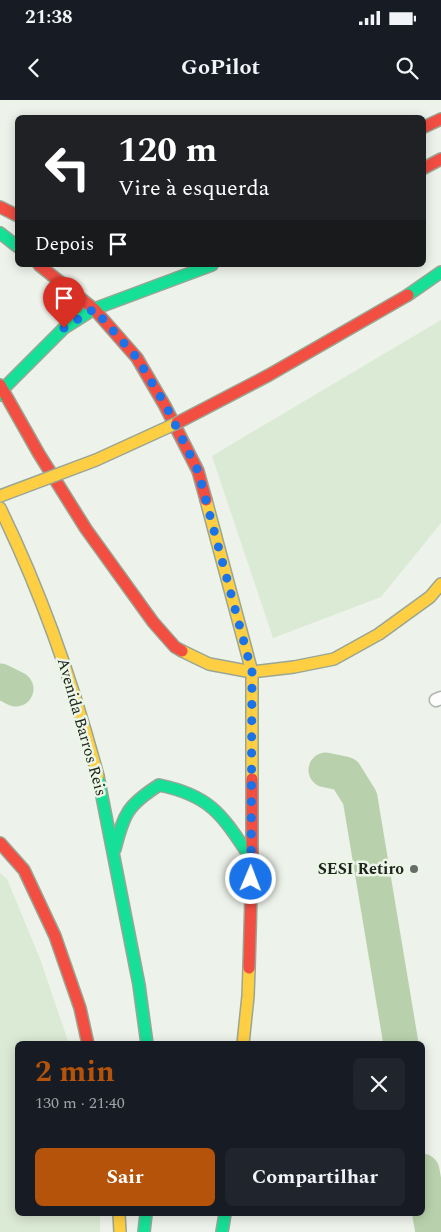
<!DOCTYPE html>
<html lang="pt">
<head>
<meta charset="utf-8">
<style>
  body { margin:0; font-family:Spectral,serif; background:#20242c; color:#f1f3f6; height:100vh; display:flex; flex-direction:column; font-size:19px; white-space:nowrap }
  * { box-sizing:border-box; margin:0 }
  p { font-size:16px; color:#9ea1a6 }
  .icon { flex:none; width:28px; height:28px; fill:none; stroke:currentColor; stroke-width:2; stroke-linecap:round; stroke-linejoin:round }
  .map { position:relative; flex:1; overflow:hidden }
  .sheet { position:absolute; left:15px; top:941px; width:410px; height:175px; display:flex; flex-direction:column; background:#171b24; border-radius:8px; box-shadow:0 2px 12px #0003 }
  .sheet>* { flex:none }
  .hud { position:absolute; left:15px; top:15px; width:411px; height:152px; border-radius:8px; box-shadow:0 2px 12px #0003; background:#202124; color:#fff; overflow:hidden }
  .pin { position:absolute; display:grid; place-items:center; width:42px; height:42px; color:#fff; margin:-51px -21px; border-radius:50% 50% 50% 0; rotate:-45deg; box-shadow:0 0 5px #0007 }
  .pin .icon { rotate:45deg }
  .me { position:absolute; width:55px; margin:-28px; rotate:1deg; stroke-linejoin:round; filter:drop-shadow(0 0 4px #0008) }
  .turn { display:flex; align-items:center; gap:18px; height:105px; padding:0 20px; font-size:22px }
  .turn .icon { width:65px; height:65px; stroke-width:2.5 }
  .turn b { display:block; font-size:35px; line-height:42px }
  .then { display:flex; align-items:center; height:48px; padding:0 20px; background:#0003; gap:10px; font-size:19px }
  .round { display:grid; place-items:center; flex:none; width:52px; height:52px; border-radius:8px; background:#20242c }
  .summary { display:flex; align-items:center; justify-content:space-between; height:85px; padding:0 20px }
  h1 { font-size:30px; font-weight:700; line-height:38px; color:#b45309 }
  .primary-button { display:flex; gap:10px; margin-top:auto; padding:10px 20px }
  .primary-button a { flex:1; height:58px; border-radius:8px; background:#b45309; color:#fff; font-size:20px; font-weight:700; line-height:58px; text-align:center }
  .primary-button a+a { background:#20242c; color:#f1f3f6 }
  .status { display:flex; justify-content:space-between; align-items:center; height:35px; padding:0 25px; background:#171b24; direction:ltr }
  .status svg { height:14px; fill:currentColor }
  header { display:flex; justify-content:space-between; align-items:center; height:65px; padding:0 20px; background:#171b24; font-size:22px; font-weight:700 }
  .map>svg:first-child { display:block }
</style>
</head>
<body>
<div class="status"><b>21:38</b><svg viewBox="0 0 49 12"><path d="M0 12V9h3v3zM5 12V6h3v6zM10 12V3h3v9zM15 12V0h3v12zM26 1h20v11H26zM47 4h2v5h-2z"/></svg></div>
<header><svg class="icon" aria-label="back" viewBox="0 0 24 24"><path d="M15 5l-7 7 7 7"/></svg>GoPilot<svg class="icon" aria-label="search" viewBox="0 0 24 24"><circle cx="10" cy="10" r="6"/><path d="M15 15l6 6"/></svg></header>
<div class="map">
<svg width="441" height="1132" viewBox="0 0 441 1132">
  <rect width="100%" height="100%" fill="#edf2ea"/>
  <g fill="#dbead4">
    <polygon points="441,220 441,423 381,497 273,538 212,356"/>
    <polygon points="0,773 7,779 40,859 69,944 18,944 18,1114 100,1114 100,1132 0,1132"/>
  </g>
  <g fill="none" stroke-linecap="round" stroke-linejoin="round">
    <g stroke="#b8d1ac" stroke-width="35">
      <polyline points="0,581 16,589"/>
      <polyline points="326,670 345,674 360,698 401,944"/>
      <polyline points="422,1071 433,1132"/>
    </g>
    <g stroke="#b0b4ae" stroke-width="15">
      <polyline id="lane" points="436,600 441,598"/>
    </g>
    <g stroke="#9aa694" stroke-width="14">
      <g id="fast">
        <polyline points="0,133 18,147"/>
        <polyline points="408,195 441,172"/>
        <polyline points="0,295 3,289 64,228 94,209 212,165"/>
        <polyline points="98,676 139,885 147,944"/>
        <path d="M115,749C124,713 128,705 159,685C213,696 223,717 252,760"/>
        <polyline points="144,1132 146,1114"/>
        <polyline points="222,1132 225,1114"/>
      </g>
    </g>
    <g stroke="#9aa694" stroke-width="14">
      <g id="slow">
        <polyline points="206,400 252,572 252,679"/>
        <path d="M0,408C42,494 73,583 98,676"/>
        <polyline points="182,551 209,564 252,572 294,567 334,559 379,534 430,497 441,484"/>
        <polyline points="243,944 248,896 249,868"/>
        <polyline points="119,1114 120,1132"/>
      </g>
    </g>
    <g stroke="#9aa694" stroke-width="14">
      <g id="jam">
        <polyline points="424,27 441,19"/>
        <polyline points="424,68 441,59"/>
        <polyline points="0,107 18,116"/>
        <polyline points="39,165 94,209 137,258 165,306 198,371 206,400"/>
        <polyline points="0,285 39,354 86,429 153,522 175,547 182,551"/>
        <polyline points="0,743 24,770 55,836 80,908 88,944"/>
        <polyline points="249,868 252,760 252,679"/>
      </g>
    </g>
    <use href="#lane" stroke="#fcfdfc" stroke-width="12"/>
    <use href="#fast" stroke="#16e098" stroke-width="11"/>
    <use href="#slow" stroke="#ffcf43" stroke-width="11"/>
    <use href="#jam" stroke="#f24e42" stroke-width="11"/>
    <g stroke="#9aa694" stroke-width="14" stroke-linecap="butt">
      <polyline id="slow-bridge" points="0,396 96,360 177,323"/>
    </g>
    <g stroke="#9aa694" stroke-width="14" stroke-linecap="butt">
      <polyline id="jam-bridge" points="177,323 269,275 408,195"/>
    </g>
    <use href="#slow-bridge" stroke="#ffcf43" stroke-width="11"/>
    <use href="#jam-bridge" stroke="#f24e42" stroke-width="11"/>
  </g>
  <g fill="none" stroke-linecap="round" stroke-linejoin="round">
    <polyline stroke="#1a73e8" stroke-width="9" stroke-dasharray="0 16.2" points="64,228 94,209 137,258 166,306 198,371 252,572 251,779"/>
  </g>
  <circle fill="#686c66" stroke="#ecf6e7" stroke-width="2" cx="414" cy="769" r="5"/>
  <g text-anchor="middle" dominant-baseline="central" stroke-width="5" stroke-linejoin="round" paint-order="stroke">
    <g font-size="16" fill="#20241f" stroke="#ecf6e7">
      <text transform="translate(82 627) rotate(74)">Avenida Barros Reis</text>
    </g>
    <g font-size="16" font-weight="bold" fill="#20241f" stroke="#ecf6e7" text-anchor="end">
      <text x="404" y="769">SESI Retiro</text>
    </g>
  </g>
</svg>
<div class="pin" style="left:64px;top:228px;background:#d93025"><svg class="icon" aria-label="arrive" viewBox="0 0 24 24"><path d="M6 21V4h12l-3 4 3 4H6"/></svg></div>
<svg class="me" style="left:251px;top:779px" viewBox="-20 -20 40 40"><circle r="17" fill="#1a73e8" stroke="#fff" stroke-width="3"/><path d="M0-11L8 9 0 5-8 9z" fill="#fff"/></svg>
<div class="hud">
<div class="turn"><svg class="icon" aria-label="left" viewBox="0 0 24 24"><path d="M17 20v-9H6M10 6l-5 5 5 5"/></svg><div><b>120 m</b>Vire à esquerda</div></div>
<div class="then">Depois<svg class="icon" aria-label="arrive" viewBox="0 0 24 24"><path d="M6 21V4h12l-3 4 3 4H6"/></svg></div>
</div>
<section class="sheet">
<div class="summary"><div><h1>2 min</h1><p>130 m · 21:40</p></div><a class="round"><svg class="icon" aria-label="close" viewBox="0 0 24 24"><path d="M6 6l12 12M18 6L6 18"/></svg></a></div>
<div class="primary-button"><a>Sair</a><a>Compartilhar</a></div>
</section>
</div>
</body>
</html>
